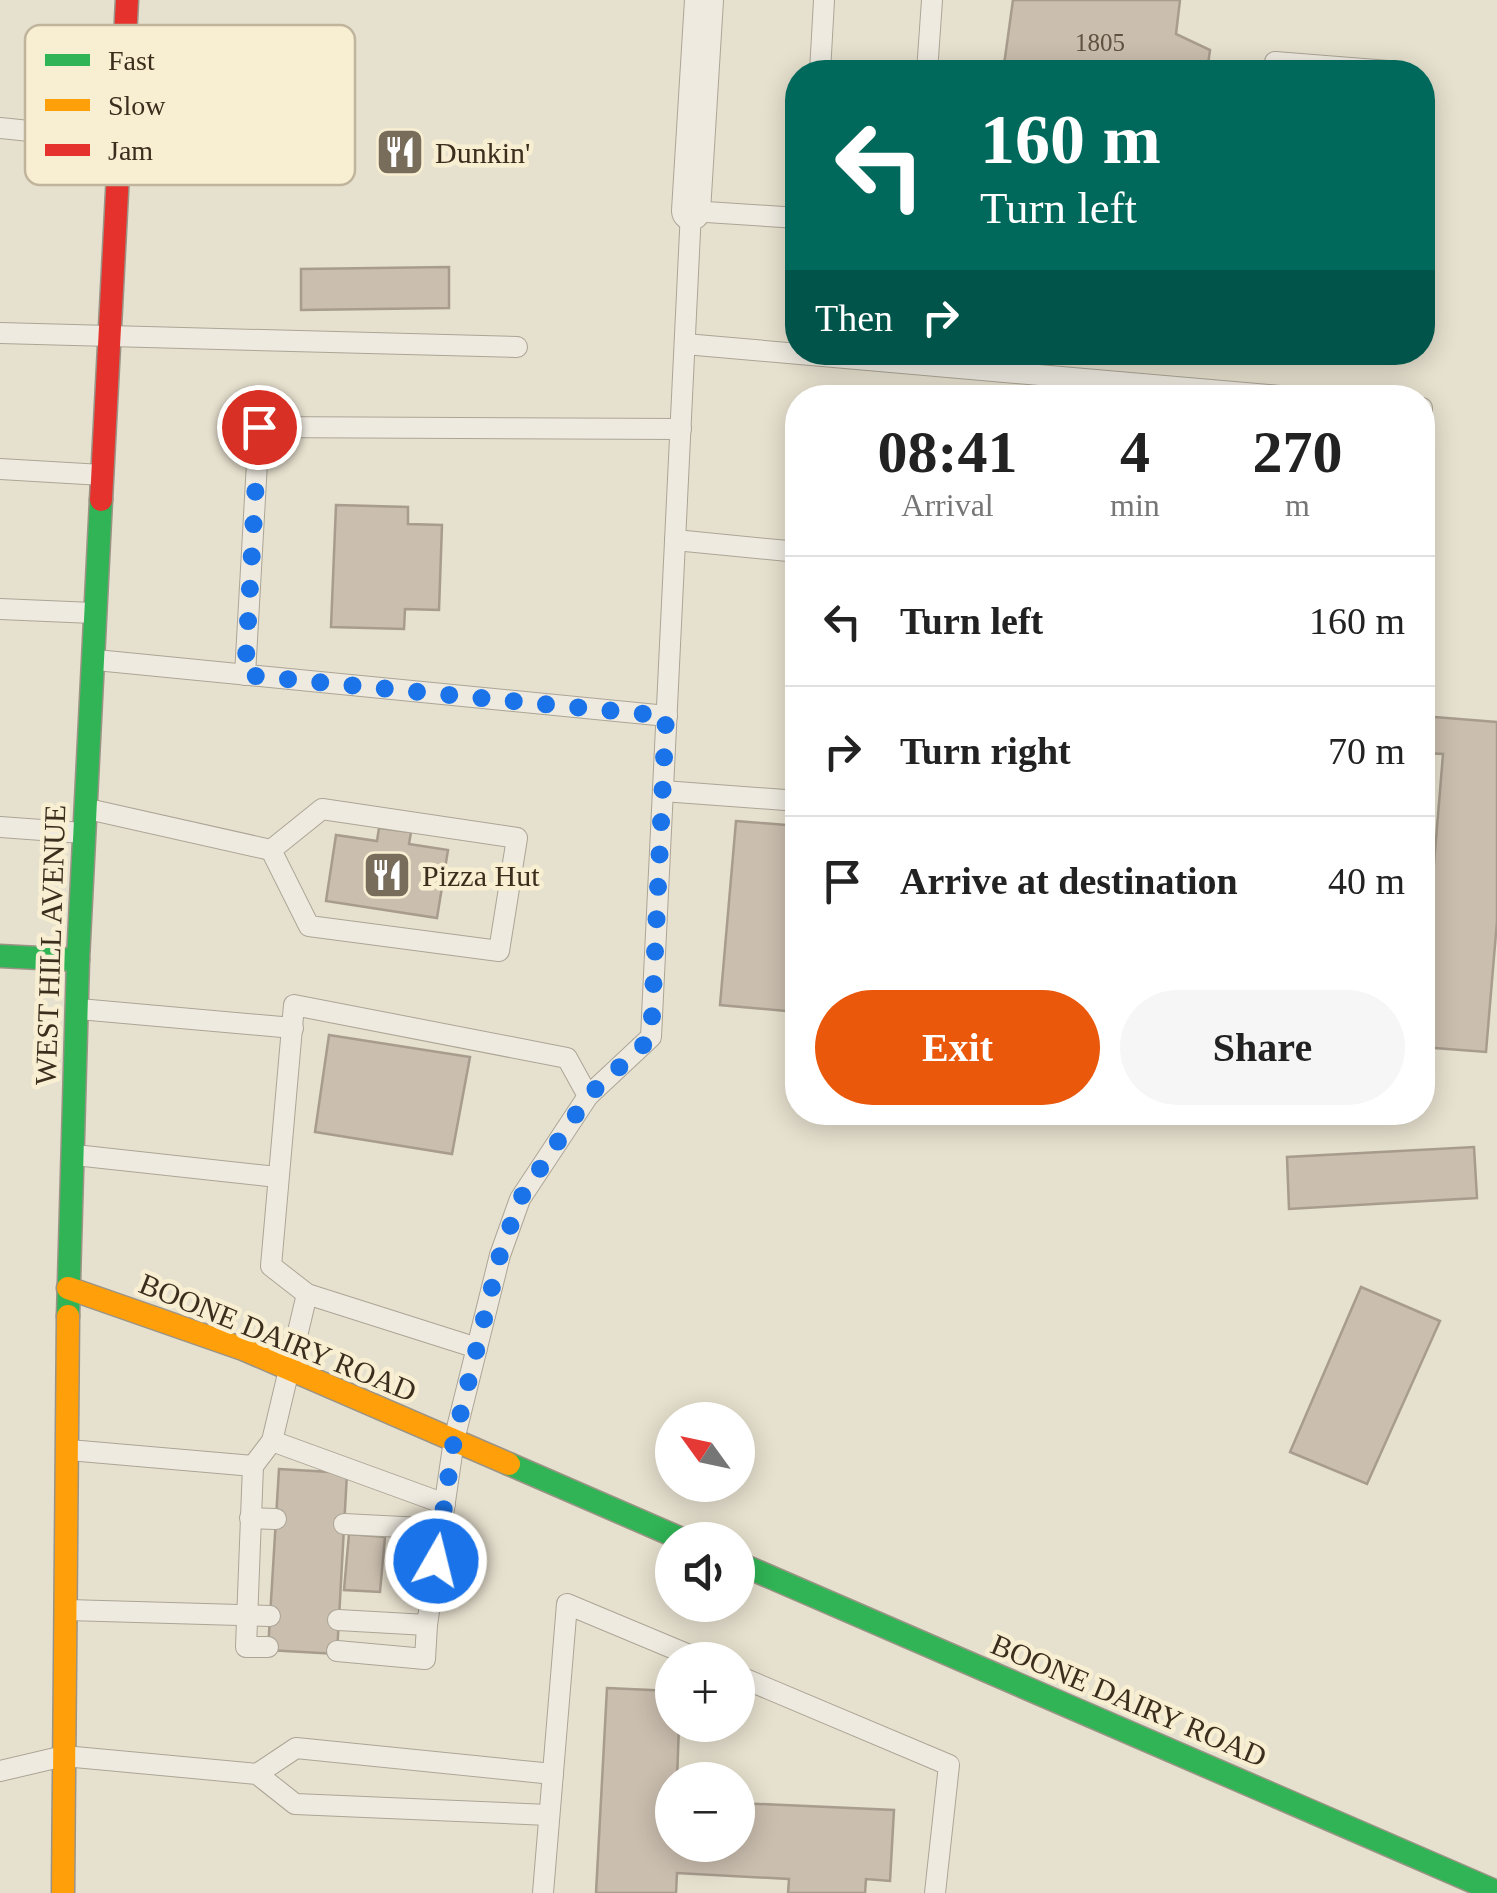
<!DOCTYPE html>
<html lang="en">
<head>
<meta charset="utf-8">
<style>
  body { margin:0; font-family:"Times New Roman",serif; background:#f6f6f6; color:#222; height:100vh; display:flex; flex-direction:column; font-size:38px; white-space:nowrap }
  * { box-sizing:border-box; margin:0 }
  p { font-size:32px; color:#767676 }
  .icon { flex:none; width:55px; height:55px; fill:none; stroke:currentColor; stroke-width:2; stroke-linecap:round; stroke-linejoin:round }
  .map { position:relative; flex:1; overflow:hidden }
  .sheet { position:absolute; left:785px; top:385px; width:650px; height:740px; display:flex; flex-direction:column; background:#fff; border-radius:40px; box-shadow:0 5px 25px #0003 }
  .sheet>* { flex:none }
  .top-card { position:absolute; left:785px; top:60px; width:650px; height:305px; border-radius:40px; box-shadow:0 5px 25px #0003; background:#00695c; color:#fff; overflow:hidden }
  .needle { width:65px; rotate:303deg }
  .controls { position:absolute; left:655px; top:1402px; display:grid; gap:20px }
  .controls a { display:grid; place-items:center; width:100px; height:100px; border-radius:50%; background:#fff; box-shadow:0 5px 25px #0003; font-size:50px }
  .pin { position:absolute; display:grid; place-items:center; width:85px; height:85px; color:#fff; margin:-42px; border:5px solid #fff; border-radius:50%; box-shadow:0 2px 10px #0007 }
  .me { position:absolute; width:110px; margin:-55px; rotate:8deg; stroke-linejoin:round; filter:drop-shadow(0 0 8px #0008) }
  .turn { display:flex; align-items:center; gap:35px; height:210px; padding:0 30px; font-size:45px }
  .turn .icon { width:130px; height:130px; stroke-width:2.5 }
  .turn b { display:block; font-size:70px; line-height:85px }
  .then { display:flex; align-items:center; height:95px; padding:0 30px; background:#0003; gap:20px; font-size:38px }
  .eta { display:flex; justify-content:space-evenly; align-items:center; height:170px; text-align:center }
  .eta b { font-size:60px; font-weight:700; line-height:70px }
  .button { display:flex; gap:20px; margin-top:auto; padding:20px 30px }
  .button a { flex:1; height:115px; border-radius:60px; background:#ea580c; color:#fff; font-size:40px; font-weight:700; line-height:115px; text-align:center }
  .button a+a { background:#f6f6f6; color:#222 }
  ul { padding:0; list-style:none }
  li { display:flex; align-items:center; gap:30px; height:130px; padding:0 30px; border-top:2px solid #e0e0e0 }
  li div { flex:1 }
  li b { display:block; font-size:38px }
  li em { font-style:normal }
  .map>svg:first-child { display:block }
</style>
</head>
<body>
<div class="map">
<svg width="1497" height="1893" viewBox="0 0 1497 1893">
  <rect width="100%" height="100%" fill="#e6e0ce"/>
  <g fill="#cabeae" stroke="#a79c8d" stroke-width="2.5">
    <polygon points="1013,0 1180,0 1176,34 1210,50 1207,72 1003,72"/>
    <polygon points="449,267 449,308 301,310 301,269"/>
    <polygon points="821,390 930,398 821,398"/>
    <polygon points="791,420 798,420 798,466 788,466"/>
    <polygon points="336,505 408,507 408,524 442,525 439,610 405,609 404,629 331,627"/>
    <polygon points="1422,716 1497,722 1497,921 1486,1052 1422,1047 1422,949 1427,949 1443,754 1422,753"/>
    <polygon points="736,821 798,826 792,921 798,922 796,1012 720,1005"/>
    <polygon points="379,828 411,832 409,844 448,850 437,918 326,901 336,835 377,841"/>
    <polygon points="329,1035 470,1057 452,1154 315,1132"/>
    <polygon points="1474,1147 1477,1198 1289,1209 1287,1157"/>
    <polygon points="1361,1287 1440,1321 1367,1484 1290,1452"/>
    <polygon points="279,1469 347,1473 337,1654 268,1650"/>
    <polygon points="349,1534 385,1537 380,1592 344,1590"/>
    <polygon points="607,1688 672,1691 672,1725 679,1725 677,1780 672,1780 672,1845 738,1845 738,1803 894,1810 890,1881 866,1879 865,1893 788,1893 789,1879 677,1873 676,1893 596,1893"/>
  </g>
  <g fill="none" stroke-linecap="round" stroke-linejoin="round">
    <g stroke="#aca596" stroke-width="22">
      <g id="lane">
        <polyline points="820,72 824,0"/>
        <polyline points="927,72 932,0"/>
        <polyline points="1274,72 1275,62 1401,72"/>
        <polyline points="0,128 117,140"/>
        <polyline points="0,333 517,347"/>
        <polyline points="685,344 1303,398"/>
        <polyline points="1422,408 1422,418"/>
        <polyline points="0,469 102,475"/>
        <polyline points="675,540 798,552"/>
        <polyline points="0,609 93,613"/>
        <polyline points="96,660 667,716"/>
        <polyline points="245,675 259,427 681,429"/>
        <polyline points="663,791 798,801"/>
        <polyline points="88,809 271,850"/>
        <polygon points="322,809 517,838 499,951 309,926 271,850"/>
        <polyline points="0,827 83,833"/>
        <polyline points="79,1009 293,1028"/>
        <polyline points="75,1155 277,1177"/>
        <polyline points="307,1294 477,1348"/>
        <polyline points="272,1441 445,1504"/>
        <polyline points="69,1450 253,1466 246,1647 268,1647"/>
        <polyline points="253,1466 272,1441 307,1294 271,1266 294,1005 567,1058 588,1096"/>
        <polyline points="250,1518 276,1519"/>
        <polyline points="344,1524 441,1529"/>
        <polyline points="68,1610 270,1616"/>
        <polyline points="338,1620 427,1625 454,1440 500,1255 520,1199 588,1096 651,1037 691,211 798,218"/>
        <polyline points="337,1651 425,1659 427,1625"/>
        <polyline points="738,1676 949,1765 935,1893"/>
        <polyline points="0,1771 64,1756 257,1774 295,1804 549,1815"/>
        <polyline points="257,1774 296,1748 553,1774"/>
        <polyline points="543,1893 567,1604 701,1660"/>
      </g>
    </g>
    <g stroke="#aca596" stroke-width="40">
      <polyline id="street" points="691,211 704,0"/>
    </g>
    <g stroke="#9b9486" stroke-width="25">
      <g id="fast">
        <polyline points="0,956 78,960"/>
        <polyline points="68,1316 78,960 101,500"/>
        <polyline points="509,1464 684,1540"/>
        <polyline points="738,1563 1497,1892"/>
      </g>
    </g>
    <g stroke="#9b9486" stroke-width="25">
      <g id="slow">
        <polyline points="68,1288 243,1349 509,1464"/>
        <polyline points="63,1893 68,1316"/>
      </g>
    </g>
    <g stroke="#9b9486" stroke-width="25">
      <polyline id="jam" points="101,500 127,0"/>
    </g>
    <use href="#lane" stroke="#eeeae0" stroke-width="20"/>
    <use href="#street" stroke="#eeeae0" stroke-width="38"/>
    <use href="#fast" stroke="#30b455" stroke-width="22"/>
    <use href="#slow" stroke="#ff9f0a" stroke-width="22"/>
    <use href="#jam" stroke="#e5322d" stroke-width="22"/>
  </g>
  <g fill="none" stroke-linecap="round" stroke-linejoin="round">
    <polyline stroke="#1a73e8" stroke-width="18" stroke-dasharray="0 32.4" points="259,427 245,675 666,716 651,1038 588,1096 520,1199 500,1255 454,1440 436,1561"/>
  </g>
  <defs>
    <g id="restaurant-square" transform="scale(2.5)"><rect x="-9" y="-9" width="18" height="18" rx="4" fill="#786c5b" stroke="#f8efd3"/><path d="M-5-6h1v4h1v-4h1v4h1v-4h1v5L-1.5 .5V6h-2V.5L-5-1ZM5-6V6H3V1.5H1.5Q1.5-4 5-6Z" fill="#fff"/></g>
  </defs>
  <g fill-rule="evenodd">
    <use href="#restaurant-square" x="400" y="152"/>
    <use href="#restaurant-square" x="387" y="875"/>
  </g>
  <g text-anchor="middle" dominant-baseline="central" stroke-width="9" stroke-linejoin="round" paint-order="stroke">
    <g font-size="25" fill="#605241">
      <text x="1100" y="42">1805</text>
    </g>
    <g font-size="30" fill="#3c2e1d" stroke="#f8efd3" text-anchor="start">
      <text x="435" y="152">Dunkin'</text>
      <text x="422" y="875">Pizza Hut</text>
    </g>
    <g font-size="30" fill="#3c2e1d" stroke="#f8efd3">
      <text transform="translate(50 945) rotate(-88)">WEST HILL AVENUE</text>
      <text transform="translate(278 1337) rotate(22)">BOONE DAIRY ROAD</text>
      <text transform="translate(1129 1700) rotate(23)">BOONE DAIRY ROAD</text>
    </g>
  </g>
  <rect x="25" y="25" width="330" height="160" rx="15" fill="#f8efd3" stroke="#c0b59c" stroke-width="2.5"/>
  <rect x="45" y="54" width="45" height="12" fill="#30b455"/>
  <rect x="45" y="99" width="45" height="12" fill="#ff9f0a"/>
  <rect x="45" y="144" width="45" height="12" fill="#e5322d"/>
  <g font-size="28" fill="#3c2e1d">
    <text x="108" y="70">Fast</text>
    <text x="108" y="115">Slow</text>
    <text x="108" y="160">Jam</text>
  </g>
</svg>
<div class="controls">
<a><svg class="needle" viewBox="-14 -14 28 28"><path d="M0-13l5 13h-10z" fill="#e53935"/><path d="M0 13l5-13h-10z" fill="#767676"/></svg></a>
<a><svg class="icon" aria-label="sound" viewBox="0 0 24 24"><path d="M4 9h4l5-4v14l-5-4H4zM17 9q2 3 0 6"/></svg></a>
<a>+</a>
<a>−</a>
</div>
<div class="pin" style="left:259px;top:427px;background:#d93025"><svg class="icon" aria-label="arrive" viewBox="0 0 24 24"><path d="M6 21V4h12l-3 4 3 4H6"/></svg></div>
<svg class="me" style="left:436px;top:1561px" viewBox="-20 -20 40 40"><circle r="17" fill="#1a73e8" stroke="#fff" stroke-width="3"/><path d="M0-11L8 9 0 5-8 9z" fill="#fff"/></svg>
<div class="top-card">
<div class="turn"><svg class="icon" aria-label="left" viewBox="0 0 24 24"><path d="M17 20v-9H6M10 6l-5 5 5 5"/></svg><div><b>160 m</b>Turn left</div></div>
<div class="then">Then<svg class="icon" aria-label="right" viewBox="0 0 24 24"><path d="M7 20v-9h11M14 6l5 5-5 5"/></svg></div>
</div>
<section class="sheet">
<div class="eta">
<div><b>08:41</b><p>Arrival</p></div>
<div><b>4</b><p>min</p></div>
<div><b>270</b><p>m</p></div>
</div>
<ul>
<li><svg class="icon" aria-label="left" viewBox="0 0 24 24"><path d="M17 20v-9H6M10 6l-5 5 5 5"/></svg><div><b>Turn left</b></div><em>160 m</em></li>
<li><svg class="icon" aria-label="right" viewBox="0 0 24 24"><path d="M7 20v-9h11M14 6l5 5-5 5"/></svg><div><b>Turn right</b></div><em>70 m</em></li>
<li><svg class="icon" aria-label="arrive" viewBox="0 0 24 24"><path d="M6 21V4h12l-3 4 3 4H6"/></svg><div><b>Arrive at destination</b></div><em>40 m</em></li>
</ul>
<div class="button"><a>Exit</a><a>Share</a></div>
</section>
</div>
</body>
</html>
